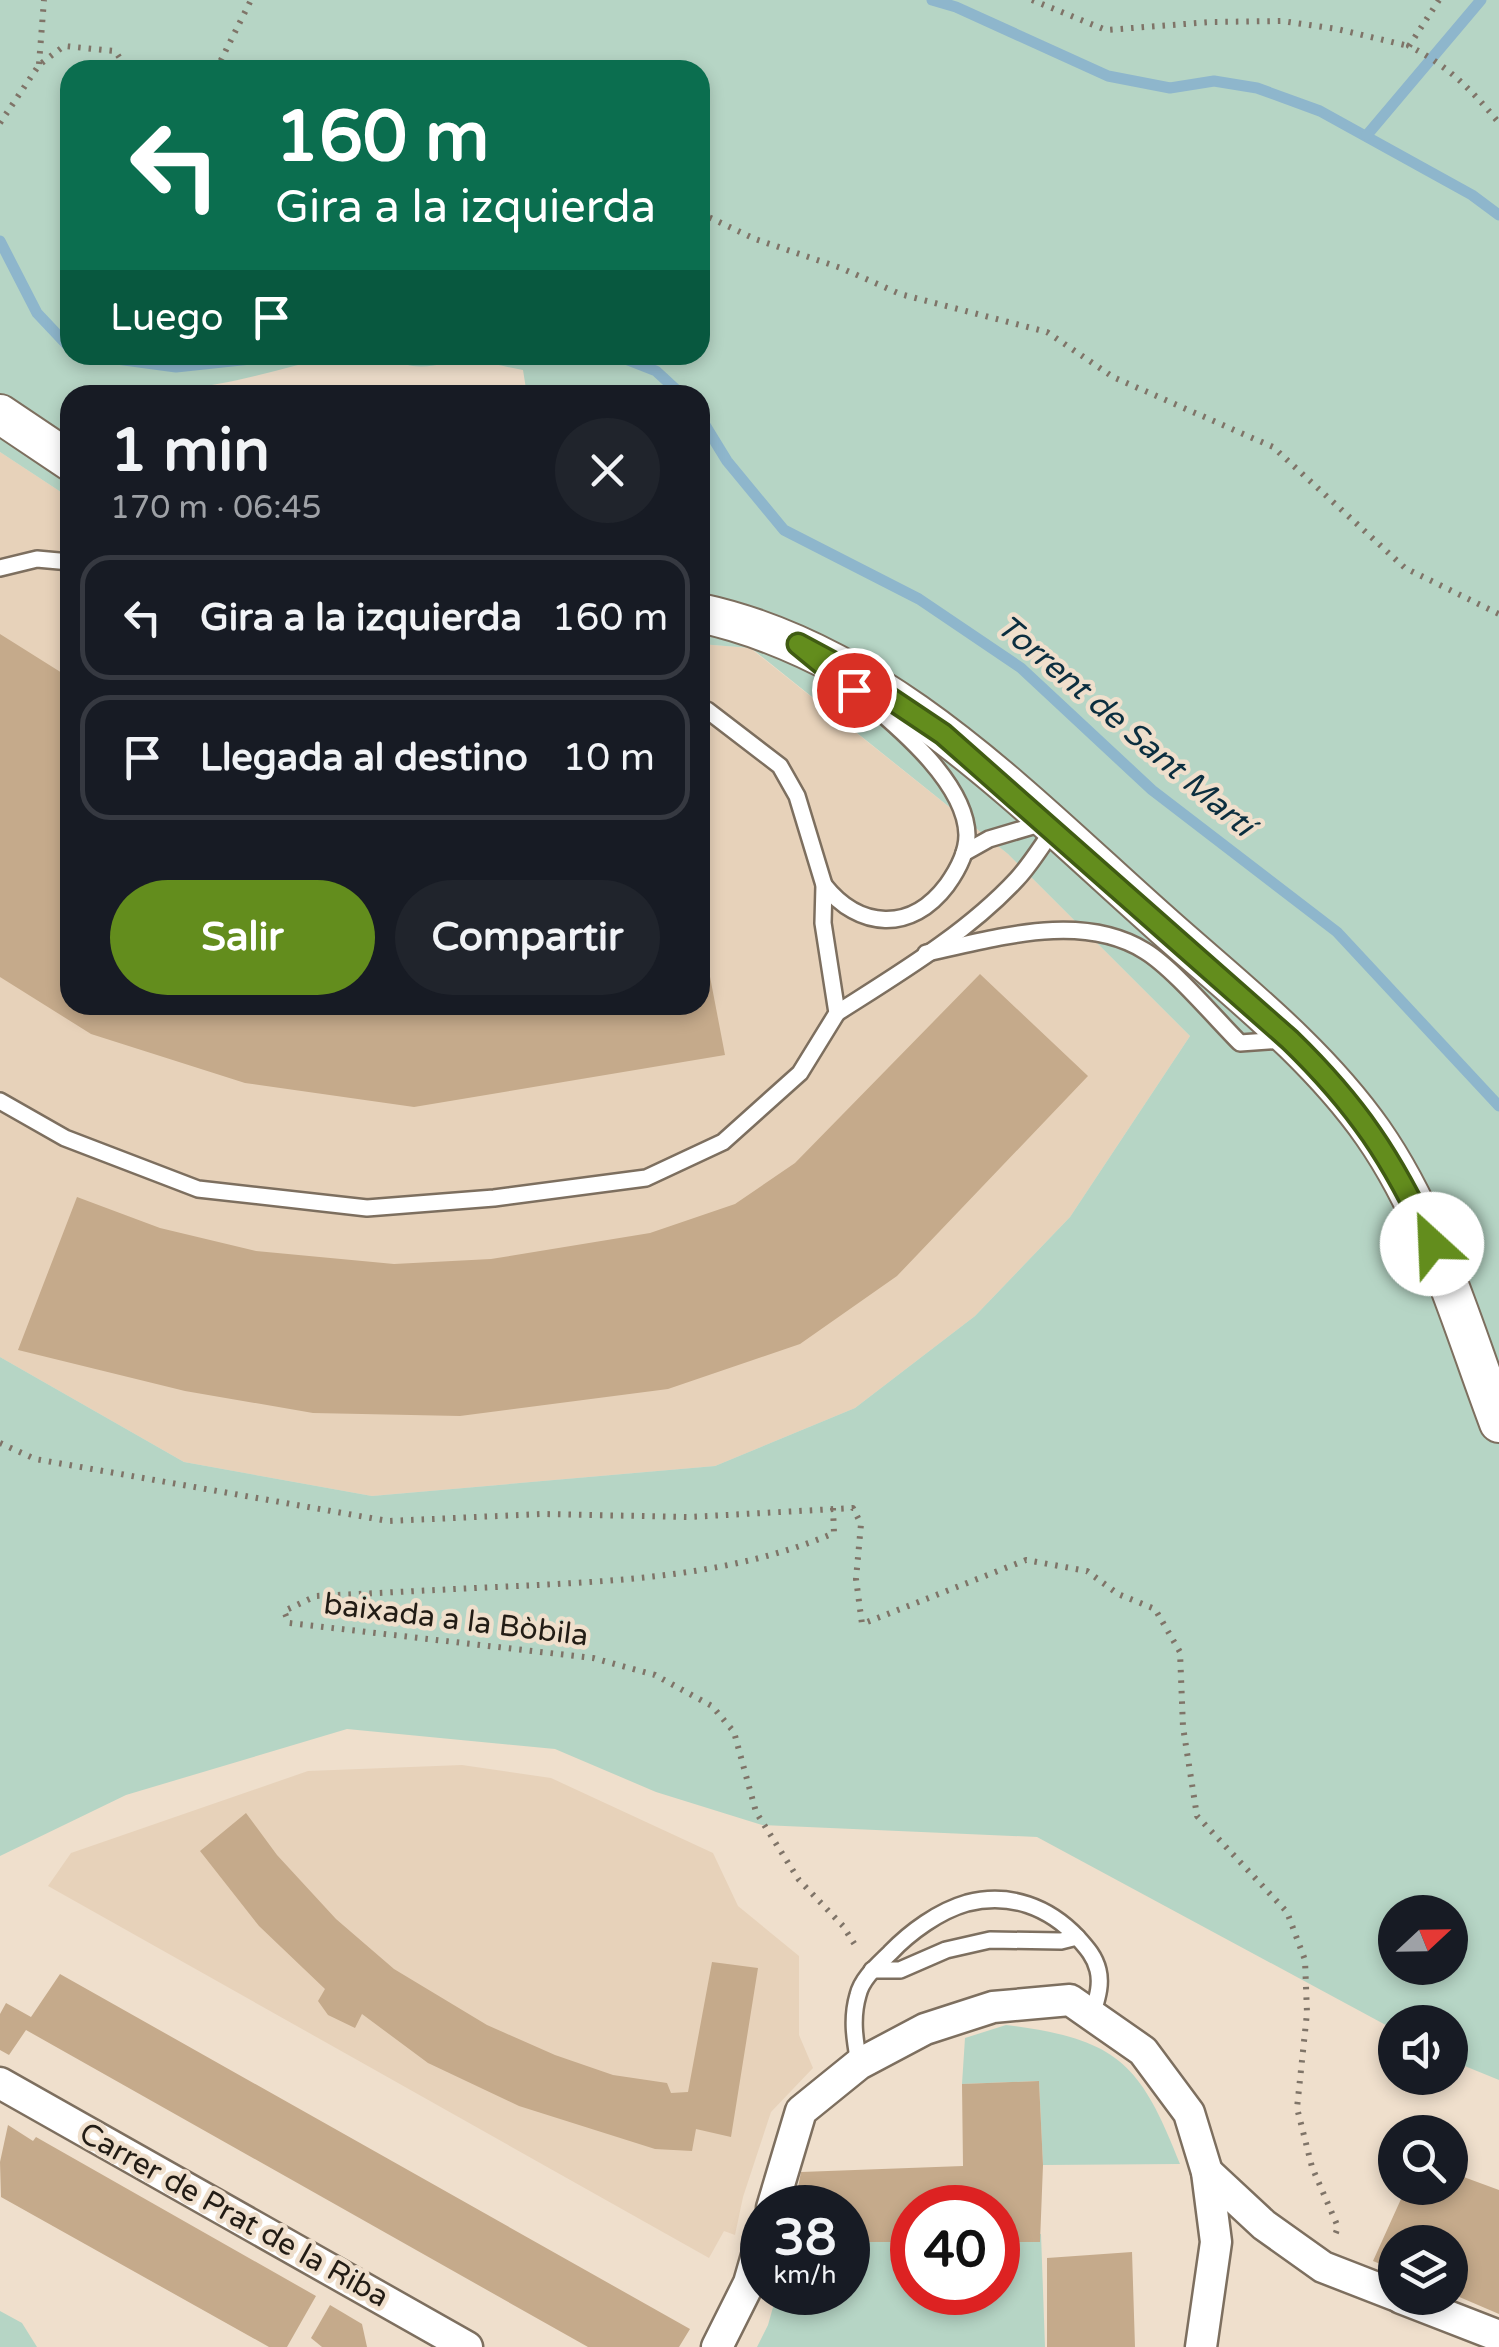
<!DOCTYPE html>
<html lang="es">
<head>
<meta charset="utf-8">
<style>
  body { margin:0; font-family:"Varela Round",sans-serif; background:#20242c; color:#f1f3f6; height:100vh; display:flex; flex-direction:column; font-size:38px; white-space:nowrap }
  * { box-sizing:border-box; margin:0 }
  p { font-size:32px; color:#9ea1a6 }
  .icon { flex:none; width:55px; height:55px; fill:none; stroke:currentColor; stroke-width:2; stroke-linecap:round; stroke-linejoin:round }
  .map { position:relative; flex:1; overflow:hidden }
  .sheet { position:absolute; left:60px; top:385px; width:650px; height:630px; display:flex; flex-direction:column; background:#171b24; border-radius:30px; box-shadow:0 5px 15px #0003 }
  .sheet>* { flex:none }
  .hud { position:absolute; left:60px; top:60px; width:650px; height:305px; border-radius:30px; box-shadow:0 5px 15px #0003; background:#0b6e4f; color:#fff; overflow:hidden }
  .needle { width:65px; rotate:68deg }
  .buttons { position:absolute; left:1378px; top:1895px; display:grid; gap:20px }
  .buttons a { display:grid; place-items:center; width:90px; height:90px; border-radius:50%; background:#171b24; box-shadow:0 5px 15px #0003; font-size:50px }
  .speed { position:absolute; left:740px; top:2185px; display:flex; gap:20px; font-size:50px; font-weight:700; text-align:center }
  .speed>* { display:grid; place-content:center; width:130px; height:130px; border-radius:50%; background:#171b24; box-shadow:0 5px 15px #0003; line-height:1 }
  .speed small { font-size:25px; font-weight:400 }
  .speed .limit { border:15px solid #d22; background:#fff; color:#111 }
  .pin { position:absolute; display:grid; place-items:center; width:85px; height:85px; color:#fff; margin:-42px; border:5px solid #fff; border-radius:50%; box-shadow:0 2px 10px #0007 }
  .me { position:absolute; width:110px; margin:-55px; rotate:335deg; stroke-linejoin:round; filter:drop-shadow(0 0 8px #0008) }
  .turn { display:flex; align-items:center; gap:35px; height:210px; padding:0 50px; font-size:45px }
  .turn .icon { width:130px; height:130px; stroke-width:2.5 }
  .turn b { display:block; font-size:70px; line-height:85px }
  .then { display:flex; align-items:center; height:95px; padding:0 50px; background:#0003; gap:20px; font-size:38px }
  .round { display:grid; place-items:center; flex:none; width:105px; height:105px; border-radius:52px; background:#20242c }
  .headline { display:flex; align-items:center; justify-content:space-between; height:170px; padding:0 50px }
  h1 { font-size:60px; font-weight:700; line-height:75px }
  .action { display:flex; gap:20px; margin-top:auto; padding:20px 50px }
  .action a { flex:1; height:115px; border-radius:60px; background:#638d1d; color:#fff; font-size:40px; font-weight:700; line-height:115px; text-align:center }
  .action a+a { background:#20242c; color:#f1f3f6 }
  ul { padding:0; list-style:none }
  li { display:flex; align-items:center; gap:30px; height:125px; margin:0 20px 15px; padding:0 30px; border:5px solid #363941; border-radius:30px }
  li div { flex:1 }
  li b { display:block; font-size:38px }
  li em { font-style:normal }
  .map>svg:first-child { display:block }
</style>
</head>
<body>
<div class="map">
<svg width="1499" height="2347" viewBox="0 0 1499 2347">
  <rect width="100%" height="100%" fill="#efdfcc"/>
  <g fill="#e7d2ba">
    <polygon points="0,452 70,498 70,1005 700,1005 700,644 750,648 1008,854 1190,1036 1070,1217 975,1316 855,1408 715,1466 372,1496 184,1462 0,1357"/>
    <polygon points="462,1765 551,1778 713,1853 738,1906 799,1956 799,2035 813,2068 771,2112 743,2197 735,2235 724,2231 709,2258 48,1886 71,1853 308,1771"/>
  </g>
  <g fill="#b6d5c5" fill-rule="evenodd">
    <path d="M0,0H1499V2080L1450,2060V2022H1395V2030L1037,1837L762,1825L656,1792L555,1749L347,1729L126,1795L0,1856V1357L184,1462L372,1496L715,1466L855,1408L975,1316L1070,1217L1190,1036L1008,854L751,648L700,644V395H527L523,370C507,367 491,363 475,361C448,359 413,378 391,355H700V70H70V355H338C285,367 233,385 178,389C160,391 141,385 124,389C105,392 90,395 70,395V498L0,452ZM1395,1912H1450V1968H1395Z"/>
    <path d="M1006,2025C1117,2039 1140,2062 1180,2164L1043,2165L1039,2081L962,2084L965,2038Z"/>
    <polygon points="1041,2234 1045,2347 757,2347 768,2325 777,2293 848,2292 848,2240 912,2238 912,2292 998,2292 998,2236"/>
    <polygon points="0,2311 22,2323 37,2347 0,2347"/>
  </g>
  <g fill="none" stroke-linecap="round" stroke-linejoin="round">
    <g stroke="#8eb6cc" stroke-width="11">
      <polyline points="932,0 956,7 1108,76 1170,88 1214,81 1257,88 1320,111 1472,195 1499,215"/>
      <polyline points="1367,135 1481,0"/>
      <polyline points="0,241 37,313 70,348"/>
      <polyline points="87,355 176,367 287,355"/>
      <polyline points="615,355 656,371 682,395"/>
      <polyline points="700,417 727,461 784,530 919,599 1021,668 1152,790 1337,932 1499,1106"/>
    </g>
  </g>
  <g fill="#c5aa8b">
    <polygon points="403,387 406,395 381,395 381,394"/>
    <polygon points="0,634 70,678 70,1005 700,1005 702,935 725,1055 414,1107 245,1083 91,1034 0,977"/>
    <polygon points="980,974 1088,1076 897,1276 800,1344 668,1389 460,1416 313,1413 185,1391 18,1350 77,1197 160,1228 256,1251 394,1264 491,1259 650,1233 735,1204 795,1163"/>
    <polygon points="246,1813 277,1855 336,1919 394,1969 487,2025 555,2055 613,2075 667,2083 671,2093 688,2092 712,1962 758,1968 731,2137 696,2129 692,2151 655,2149 519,2106 428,2063 362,2014 355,2028 328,2015 318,2001 325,1989 259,1926 200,1851"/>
    <polygon points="60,1974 690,2329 679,2347 588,2347 26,2030 9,2055 0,2050 0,2014 6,2003 31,2017"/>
    <polygon points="1039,2081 1043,2165 1040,2242 998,2242 998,2208 912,2208 912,2242 848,2242 848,2208 794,2208 801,2172 963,2166 962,2084"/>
    <polygon points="8,2125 33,2141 36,2137 316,2296 287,2347 269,2347 1,2197 0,2162"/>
    <polygon points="1450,2172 1499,2190 1499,2314 1450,2293 1450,2242 1395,2242 1395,2270 1373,2261 1406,2188 1450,2188"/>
    <polygon points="1132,2252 1135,2347 1047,2347 1047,2258"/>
    <polygon points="330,2305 362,2324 367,2347 322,2347 311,2338"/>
  </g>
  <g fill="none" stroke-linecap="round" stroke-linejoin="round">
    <g stroke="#7d6f5f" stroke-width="20">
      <g id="service">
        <polyline points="0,568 37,559 70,562"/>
        <polyline points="964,853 989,839 1043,823"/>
        <path d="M824,885C859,929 911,933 947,885C957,871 967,853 967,835C966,785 903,731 867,701"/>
        <path d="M926,953C995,939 1080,911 1145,951C1173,968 1215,1018 1240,1043L1284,1040"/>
        <path d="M837,1013C898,974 967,933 1017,879C1031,864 1042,845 1054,829"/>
        <polyline points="0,1101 65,1138 198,1189 367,1208 494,1198 646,1178 723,1142 800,1073 837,1013 823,923 824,885 797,796 780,766 707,710 700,708"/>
        <polyline points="872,1970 900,1970 946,1950 990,1940 1061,1941 1077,1937"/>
        <path d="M859,2064C855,2040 851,2019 858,1995C862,1978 878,1965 890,1953C910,1932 939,1911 967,1903C1010,1892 1049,1907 1078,1938C1087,1948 1095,1957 1098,1970C1102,1986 1096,2001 1092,2016"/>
      </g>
    </g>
    <g stroke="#7d6f5f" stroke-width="35">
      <g id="minor">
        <polyline points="0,2083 467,2347"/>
        <polyline points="1207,2172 1264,2225 1323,2267 1395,2295"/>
        <polyline points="772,2208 801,2111 859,2064 925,2029 993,2007 1070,2000 1143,2051 1189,2113 1207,2172 1216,2242 1201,2347"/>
        <polyline points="1401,2298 1499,2336"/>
        <polyline points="717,2347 749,2283 762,2238"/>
      </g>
    </g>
    <g stroke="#7d6f5f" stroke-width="42">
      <g id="tertiary">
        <polyline points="0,414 70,461"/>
        <path d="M700,613C886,653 1026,804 1164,926C1236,990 1317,1053 1373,1133C1433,1219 1462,1325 1499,1423"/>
      </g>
    </g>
    <g stroke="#7f7468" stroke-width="6" stroke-dasharray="2.5 8" stroke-linecap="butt">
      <polyline points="1032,0 1106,30 1211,22 1282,21 1337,29 1409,46"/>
      <path d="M1439,0L1409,46C1447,65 1472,90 1499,123"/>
      <polyline points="39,64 44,0"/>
      <polyline points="216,70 251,0"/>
      <polyline points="0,123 39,65 64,46 115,51 128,70"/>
      <polyline points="700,213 755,239 841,268 900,294 1047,332 1113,377 1273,447 1405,568 1499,614"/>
      <polyline points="0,1443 35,1459 388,1521 542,1514 690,1517 853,1508 861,1524 856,1579 862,1624 1026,1560 1087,1571 1118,1594 1155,1609 1180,1652 1183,1727 1197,1816 1287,1912 1305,1960 1307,2013 1297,2108 1312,2167 1338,2227 1334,2238"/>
      <path d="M833,1508L834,1533C736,1575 622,1581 517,1586C450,1589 383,1593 316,1596L284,1611L289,1623L593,1658L655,1675L712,1706L734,1732L756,1812L799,1880L843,1926L857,1948"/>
    </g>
    <use href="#service" stroke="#fff" stroke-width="15"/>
    <use href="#minor" stroke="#fff" stroke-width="30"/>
    <use href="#tertiary" stroke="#fff" stroke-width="38"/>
  </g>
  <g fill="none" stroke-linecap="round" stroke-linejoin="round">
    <g stroke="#405c13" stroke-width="25">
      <path id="route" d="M854,690L798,644L852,673L943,734L1290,1040C1357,1105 1393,1159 1432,1244"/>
    </g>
    <use href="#route" stroke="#638d1d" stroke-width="18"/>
  </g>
  <g text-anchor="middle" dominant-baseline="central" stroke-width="9" stroke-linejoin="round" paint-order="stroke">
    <g font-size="30" fill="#221c15" stroke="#efdfcc">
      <text transform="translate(456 1620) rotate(7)">baixada a la Bòbila</text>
      <text transform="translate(234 2215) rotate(29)">Carrer de Prat de la Riba</text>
    </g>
    <g font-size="32" font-style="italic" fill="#0b2e3f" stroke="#efdfcc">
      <text transform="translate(1125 726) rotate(40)">Torrent de Sant Martí</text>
    </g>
  </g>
</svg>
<div class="buttons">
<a><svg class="needle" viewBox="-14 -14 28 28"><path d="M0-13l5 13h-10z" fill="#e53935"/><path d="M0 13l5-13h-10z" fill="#9ea1a6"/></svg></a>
<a><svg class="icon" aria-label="sound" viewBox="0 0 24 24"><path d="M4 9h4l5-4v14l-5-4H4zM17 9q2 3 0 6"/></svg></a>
<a><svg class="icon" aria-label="search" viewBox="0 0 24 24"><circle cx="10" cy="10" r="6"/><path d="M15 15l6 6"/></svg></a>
<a><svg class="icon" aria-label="layers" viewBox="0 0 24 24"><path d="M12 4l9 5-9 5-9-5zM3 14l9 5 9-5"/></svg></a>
</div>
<div class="speed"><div>38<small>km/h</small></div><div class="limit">40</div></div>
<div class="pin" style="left:854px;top:690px;background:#d93025"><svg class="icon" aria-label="arrive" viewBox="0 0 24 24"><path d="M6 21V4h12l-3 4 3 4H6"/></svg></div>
<svg class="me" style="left:1432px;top:1244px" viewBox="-20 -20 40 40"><circle r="19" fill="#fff"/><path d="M0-13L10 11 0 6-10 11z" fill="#638d1d"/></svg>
<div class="hud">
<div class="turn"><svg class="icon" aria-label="left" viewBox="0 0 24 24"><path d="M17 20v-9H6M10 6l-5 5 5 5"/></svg><div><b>160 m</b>Gira a la izquierda</div></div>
<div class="then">Luego<svg class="icon" aria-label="arrive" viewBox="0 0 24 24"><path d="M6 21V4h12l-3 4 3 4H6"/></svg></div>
</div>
<section class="sheet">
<div class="headline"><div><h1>1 min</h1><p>170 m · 06:45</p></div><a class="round"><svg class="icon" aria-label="close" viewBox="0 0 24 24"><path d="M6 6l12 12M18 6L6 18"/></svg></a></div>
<ul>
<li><svg class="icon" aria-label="left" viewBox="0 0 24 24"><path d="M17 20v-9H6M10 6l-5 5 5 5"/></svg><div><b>Gira a la izquierda</b></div><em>160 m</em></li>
<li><svg class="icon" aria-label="arrive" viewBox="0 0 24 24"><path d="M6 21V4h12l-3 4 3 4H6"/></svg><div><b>Llegada al destino</b></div><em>10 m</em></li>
</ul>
<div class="action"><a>Salir</a><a>Compartir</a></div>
</section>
</div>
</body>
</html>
